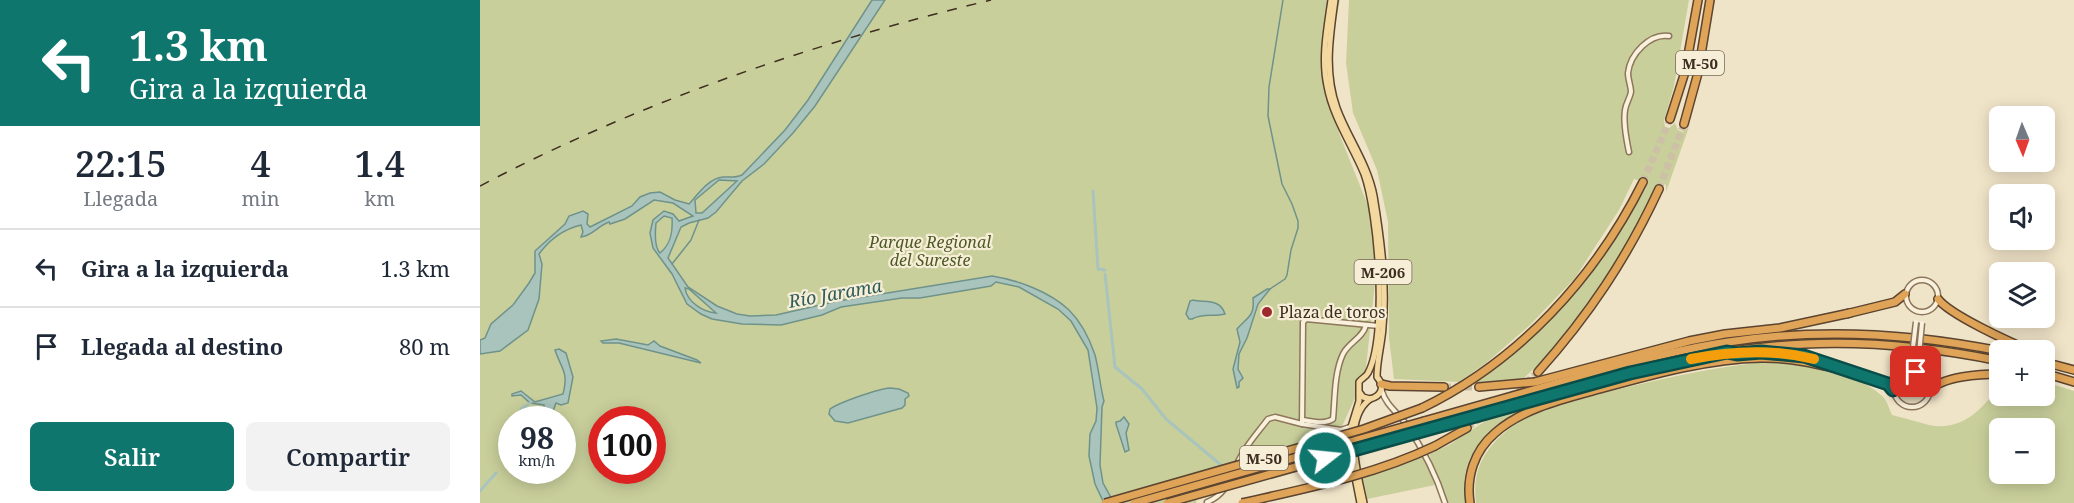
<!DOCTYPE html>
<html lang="es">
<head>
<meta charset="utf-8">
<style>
  body { margin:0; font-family:"Noto Serif",serif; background:#f2f2f3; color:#1f2937; height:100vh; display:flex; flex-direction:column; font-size:22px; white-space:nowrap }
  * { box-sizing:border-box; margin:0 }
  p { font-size:20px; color:#747a83 }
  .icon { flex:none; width:33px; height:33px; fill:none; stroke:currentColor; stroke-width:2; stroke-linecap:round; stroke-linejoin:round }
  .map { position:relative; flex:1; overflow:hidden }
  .sheet { display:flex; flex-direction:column; background:#fff; width:480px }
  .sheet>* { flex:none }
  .banner { background:#0f766e; color:#fff; overflow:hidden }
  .needle { width:39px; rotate:178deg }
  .tools { position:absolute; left:1509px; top:106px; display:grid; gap:12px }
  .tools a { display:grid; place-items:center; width:66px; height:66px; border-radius:9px; background:#fff; box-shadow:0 3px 15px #0003; font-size:30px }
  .speed { position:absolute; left:18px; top:406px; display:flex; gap:12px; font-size:30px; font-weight:700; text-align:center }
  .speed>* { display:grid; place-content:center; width:78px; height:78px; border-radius:50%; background:#fff; box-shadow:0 3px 15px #0003; line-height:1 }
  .speed small { font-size:15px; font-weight:400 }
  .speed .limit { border:9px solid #d22; background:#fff; color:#111 }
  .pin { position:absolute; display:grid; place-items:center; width:51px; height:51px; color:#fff; margin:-26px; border-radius:12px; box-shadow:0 3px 9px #0006 }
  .me { position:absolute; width:66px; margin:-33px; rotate:74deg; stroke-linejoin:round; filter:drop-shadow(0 0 4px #0008) }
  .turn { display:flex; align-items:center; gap:21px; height:126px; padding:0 30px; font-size:27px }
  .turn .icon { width:78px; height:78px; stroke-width:2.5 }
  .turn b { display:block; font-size:42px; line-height:51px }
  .eta { display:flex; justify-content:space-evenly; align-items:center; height:102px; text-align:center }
  .eta b { font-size:36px; font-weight:600; line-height:42px }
  .cta { display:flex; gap:12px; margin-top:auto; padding:12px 30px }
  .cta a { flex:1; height:69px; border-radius:9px; background:#0f766e; color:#fff; font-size:24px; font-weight:600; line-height:69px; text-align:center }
  .cta a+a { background:#f2f2f3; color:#1f2937 }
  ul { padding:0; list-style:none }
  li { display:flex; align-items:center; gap:18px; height:78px; padding:0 30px; border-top:2px solid #e0e1e3 }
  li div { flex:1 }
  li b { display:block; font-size:22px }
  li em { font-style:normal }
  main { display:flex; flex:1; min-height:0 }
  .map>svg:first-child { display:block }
</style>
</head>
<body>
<main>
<section class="sheet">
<div class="banner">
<div class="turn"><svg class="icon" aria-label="left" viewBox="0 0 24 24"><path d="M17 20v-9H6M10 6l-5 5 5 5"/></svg><div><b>1.3 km</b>Gira a la izquierda</div></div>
</div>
<div class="eta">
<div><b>22:15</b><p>Llegada</p></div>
<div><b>4</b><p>min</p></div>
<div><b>1.4</b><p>km</p></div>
</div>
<ul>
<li><svg class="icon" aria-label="left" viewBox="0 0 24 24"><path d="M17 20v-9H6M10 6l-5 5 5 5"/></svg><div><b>Gira a la izquierda</b></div><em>1.3 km</em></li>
<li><svg class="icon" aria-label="arrive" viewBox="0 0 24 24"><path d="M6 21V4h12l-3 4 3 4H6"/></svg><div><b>Llegada al destino</b></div><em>80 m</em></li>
</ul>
<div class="cta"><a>Salir</a><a>Compartir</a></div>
</section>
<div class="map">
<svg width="1594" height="503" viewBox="0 0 1594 503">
  <rect width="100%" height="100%" fill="#f0e4c8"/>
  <g fill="#c9cf9b" fill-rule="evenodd">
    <path d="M0,0H860L847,67L859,133L900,236L885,377L855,441L717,499L716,503H0ZM32,420H82V471H32ZM122,420H172V471H122Z"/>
    <path d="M869,0H1209L1194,86L1184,121L1185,127L1189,128L1195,123L1198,130L1203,132L1209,127L1186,192V185L1182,182L1176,187L1147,244L1123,282L1100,316L1065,358L1043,379L994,383C1070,335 1121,263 1166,188L1168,183L1167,176L1157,180L1154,179L1139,210L1095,278L1050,325L1006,363L979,382L914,379L909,338L908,222L897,170L873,113L866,63Z"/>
    <path d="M1291,361C1325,365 1374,371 1401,395C1407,399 1409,409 1412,415C1425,418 1437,422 1449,425C1481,432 1503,409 1519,386L1520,396H1564L1565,384L1575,385L1594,391V503H996C991,463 1010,442 1041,420C1060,407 1085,403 1106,398C1167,381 1228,368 1291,361ZM1520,429H1564V474H1520Z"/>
    <path d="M1051,406C1012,428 976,451 986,503H968L949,454L969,445L1010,418Z"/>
    <polygon points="943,456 955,485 887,499 883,478"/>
  </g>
  <g fill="#a9c4bc" stroke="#6f938a" stroke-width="1.5" fill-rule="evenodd">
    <path d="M392,0H405L335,106L313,133L284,164L262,181L236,212L228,218L209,223L201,227L188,258L208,287L237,306L257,314L270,316L296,315L358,301L512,276C538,280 570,292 589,310C601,322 610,340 615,355C619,370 620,386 624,401L622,407L620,465L623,483L634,503H624L615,484L609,456L610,434L616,421L617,408L608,350L591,321L578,309L539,287L516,282L511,286L440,298H422L361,307L342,315L301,325L262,324L232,319L221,314L207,304L192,274L173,248L170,233L173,220L184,211L193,214L199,221L213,216L193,203L174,200L145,219L130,224L129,222C119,225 112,236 101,237L103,232L101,225C84,229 70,239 59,254L62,264L59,299L48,330L20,351L0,354V340L5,338L11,324L33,305L49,283L55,273V251L85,224L89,216L103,211L108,214L107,224L110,227L152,206L160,197L170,193L180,192L195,200L209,204C218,194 229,178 243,177C250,177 255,178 262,175L305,130L328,100ZM239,180L257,181L222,213H216L215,200ZM184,216L192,218C193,232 191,244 180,253C174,247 175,233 176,223ZM205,288L209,289L236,313C223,312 207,302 205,288Z"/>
    <path d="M787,289H790L778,304L767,338L759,354L758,369L763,378L759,382V387L757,388L753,369L760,342L757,329C767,317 775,317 773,298Z"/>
    <path d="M713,300C725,303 740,298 745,314C733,317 723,313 712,319H709L706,314L710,301Z"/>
    <polygon points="136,339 168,345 174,341 180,346 217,360 221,363 139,343 123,343 121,341"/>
    <path d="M79,349L86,353L93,377L88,403L81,405L76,403L72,414L64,412V405L50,403L41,395L32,396V394L41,391L55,402L83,394C89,371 81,369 75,350Z"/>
    <path d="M410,388L419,389L428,393L429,396L425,399V405L422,408L368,423L355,421L349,414L350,409C360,402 398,389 410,388Z"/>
    <polygon points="644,417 649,424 646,433 649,450 645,452 636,424 636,422 640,421"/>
  </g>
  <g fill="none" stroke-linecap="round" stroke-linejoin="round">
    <g stroke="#6f938a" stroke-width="1.5">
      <polyline points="192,264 211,240 219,220"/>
      <polyline points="790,289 805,279 807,275 811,250 818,228 818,221 812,204 802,184 788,116 789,87 803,0"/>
    </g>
    <g stroke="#a9c4bc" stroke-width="3">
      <polyline points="613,191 618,269 625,270"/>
      <polyline points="625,274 635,367 662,389 686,419 741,465 741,467"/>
      <polyline points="41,409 50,403"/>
      <polyline points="20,447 27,429"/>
      <polyline points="0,491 16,473"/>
    </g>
    <g stroke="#ccc0a6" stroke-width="7" stroke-dasharray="7 3.5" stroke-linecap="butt">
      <polyline points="1163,182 1190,119"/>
      <polyline points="1179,189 1204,124"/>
      <polyline points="964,387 999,387"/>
      <polyline points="987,428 1024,402 1058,372"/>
    </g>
    <g stroke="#8d765c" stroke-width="7">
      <g id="minor">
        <path d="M1149,152C1146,138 1143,123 1145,110C1146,103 1150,98 1151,92C1151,86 1148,80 1148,73C1150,54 1170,33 1189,36"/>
        <circle cx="1442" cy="296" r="16"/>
        <circle cx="1432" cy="389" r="18"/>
        <path d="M902,391C905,404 918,413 926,424C943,449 956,474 965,503"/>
        <path d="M822,420C832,421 844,425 853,419C855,399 854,373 863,354C869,342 883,338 886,325"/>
        <polyline points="870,427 861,430 822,424 823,322 826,319 899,326"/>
        <path d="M727,502C748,494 750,476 760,458C767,444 779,431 788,419L795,417L822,424"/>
      </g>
    </g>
    <g stroke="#5b4430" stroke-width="8">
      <g id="major">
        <path d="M851,0C847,28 841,58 847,86C853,118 872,145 884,174C898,213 908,336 888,373C886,377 882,378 879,382V401L871,427L869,439L872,462L880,503"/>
        <path d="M855,0C850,37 844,72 857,108C868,138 888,164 894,196C901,238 907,284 903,327C902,344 897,360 897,377C905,386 902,396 890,399L883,397L880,393"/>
        <path d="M884,503C878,474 862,420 890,399"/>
      </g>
    </g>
    <g stroke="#5b4430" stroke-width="10">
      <g id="highway">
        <polyline points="1190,119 1205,72 1218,0"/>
        <polyline points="1204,124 1218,73 1230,0"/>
        <path d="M1458,299C1470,315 1530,342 1551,351"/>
        <polyline points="1366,314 1415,302 1425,294"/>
        <polyline points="1274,353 1324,356 1343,361"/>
        <polyline points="1564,362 1594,370"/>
        <path d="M1058,372C1109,315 1147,258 1179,189"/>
        <polyline points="1564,373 1594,382"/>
        <polyline points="1379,374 1408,384 1413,390"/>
        <polyline points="901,384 910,386 964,387"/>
        <polyline points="999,387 1055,382 1209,341 1245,334 1300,328 1370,313"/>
        <path d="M1450,391C1461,376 1502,374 1520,374"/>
        <path d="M942,408C1039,361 1115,278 1163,182"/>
        <path d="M944,421C998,406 1052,390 1106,375C1153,362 1200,349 1248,342C1338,328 1430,333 1520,351"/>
        <path d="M948,430C1069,395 1199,349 1325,344C1390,341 1456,348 1520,361"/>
        <polyline points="955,446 987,428"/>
        <path d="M990,503C986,477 994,451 1015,433C1043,408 1084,399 1120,389C1171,375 1227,359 1281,358C1315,357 1348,367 1380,374"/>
      </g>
    </g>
    <use href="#minor" stroke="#faf1dc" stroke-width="4"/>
    <use href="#major" stroke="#f3d9a0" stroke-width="5"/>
    <use href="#highway" stroke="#e0a458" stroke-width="7"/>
    <path stroke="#3d2e20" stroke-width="1.5" stroke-dasharray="10 10" stroke-linecap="butt" d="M0,186C162,101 333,43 511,0"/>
    <g stroke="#8d765c" stroke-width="7" stroke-linecap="butt">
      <g id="minor-bridge">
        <polyline points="1431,364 1436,322"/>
        <polyline points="1438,364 1442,323"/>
      </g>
    </g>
    <g stroke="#5b4430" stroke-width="10" stroke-linecap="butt">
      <g id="highway-bridge">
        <polyline points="625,503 884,429 942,408"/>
        <polyline points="654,503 944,421"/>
        <polyline points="687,503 948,430"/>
        <path d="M762,503C828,488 894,475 955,446"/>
      </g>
    </g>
    <use href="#minor-bridge" stroke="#faf1dc" stroke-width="4"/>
    <use href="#highway-bridge" stroke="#e0a458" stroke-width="7"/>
  </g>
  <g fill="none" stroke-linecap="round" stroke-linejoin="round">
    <g stroke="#0a4d48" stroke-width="15">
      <path id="route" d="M845,458L1150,373L1247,352L1257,354L1281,352L1324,356L1408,384L1413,390C1415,377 1423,371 1436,372"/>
    </g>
    <use href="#route" stroke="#0f766e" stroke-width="10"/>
    <path stroke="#f59e0b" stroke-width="10" d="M1211,359C1251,351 1294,349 1334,359"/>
  </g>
  <circle fill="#9e2a2b" stroke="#f7eed8" stroke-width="2" cx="787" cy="312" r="6"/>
  <g text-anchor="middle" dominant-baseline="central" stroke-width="4.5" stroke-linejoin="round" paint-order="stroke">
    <g fill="#f7eed8" stroke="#756857" stroke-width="1.5">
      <rect x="1196" y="51" width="48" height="24" rx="4.5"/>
      <rect x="874.5" y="260" width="57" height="24" rx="4.5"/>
      <rect x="760" y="446" width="48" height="24" rx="4.5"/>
    </g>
    <g font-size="15" font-weight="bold" fill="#3d2e20">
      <text x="1220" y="63">M-50</text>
      <text x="903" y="272">M-206</text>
      <text x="784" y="458">M-50</text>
    </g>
    <g font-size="16" font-style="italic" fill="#4d5a26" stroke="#f7eed8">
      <text x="450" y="242">Parque Regional<tspan x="450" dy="18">del Sureste</tspan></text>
    </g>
    <g font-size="16" fill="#3d2e20" stroke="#f7eed8" text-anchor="start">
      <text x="799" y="312">Plaza de toros</text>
    </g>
    <g font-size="18" font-style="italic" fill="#2f5d5a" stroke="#f7eed8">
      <text transform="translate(355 293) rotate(-10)">Río Jarama</text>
    </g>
  </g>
</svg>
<div class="tools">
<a><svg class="needle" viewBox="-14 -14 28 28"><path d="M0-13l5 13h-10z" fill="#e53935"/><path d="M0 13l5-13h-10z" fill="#747a83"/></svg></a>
<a><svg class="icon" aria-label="sound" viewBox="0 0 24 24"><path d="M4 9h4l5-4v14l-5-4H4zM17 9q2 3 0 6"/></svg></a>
<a><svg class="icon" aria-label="layers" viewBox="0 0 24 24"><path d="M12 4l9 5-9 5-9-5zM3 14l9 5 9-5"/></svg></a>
<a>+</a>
<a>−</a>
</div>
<div class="speed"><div>98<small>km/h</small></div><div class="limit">100</div></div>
<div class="pin" style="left:1436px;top:372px;background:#d93025"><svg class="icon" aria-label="arrive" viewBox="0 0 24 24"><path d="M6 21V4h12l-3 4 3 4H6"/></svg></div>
<svg class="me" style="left:845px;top:458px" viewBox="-20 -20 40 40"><circle r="17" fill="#0f766e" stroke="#fff" stroke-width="3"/><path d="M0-11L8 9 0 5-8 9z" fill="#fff"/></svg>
</div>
</main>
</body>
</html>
